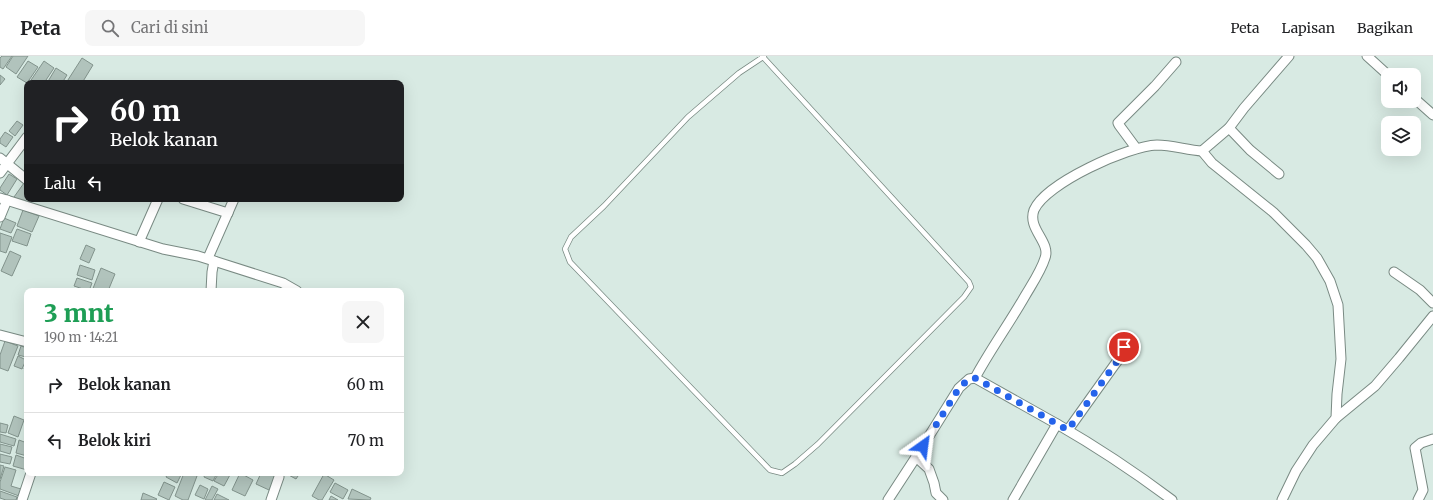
<!DOCTYPE html>
<html lang="id">
<head>
<meta charset="utf-8">
<style>
  body { margin:0; font-family:Merriweather,serif; background:#f6f6f6; color:#202124; height:100vh; display:flex; flex-direction:column; font-size:15px; white-space:nowrap }
  * { box-sizing:border-box; margin:0 }
  p { font-size:13px; color:#757577 }
  .icon { flex:none; width:22px; height:22px; fill:none; stroke:currentColor; stroke-width:2; stroke-linecap:round; stroke-linejoin:round }
  .map { position:relative; flex:1; overflow:hidden }
  .details { position:absolute; left:24px; top:232px; width:380px; height:188px; display:flex; flex-direction:column; background:#fff; border-radius:8px; box-shadow:0 4px 16px #0002 }
  .details>* { flex:none }
  .hud { position:absolute; left:24px; top:24px; width:380px; height:122px; border-radius:8px; box-shadow:0 4px 16px #0002; background:#202124; color:#fff; overflow:hidden }
  .controls { position:absolute; left:1381px; top:12px; display:grid; gap:8px }
  .controls a { display:grid; place-items:center; width:40px; height:40px; border-radius:8px; background:#fff; box-shadow:0 4px 16px #0002; font-size:20px }
  .pin { position:absolute; display:grid; place-items:center; width:34px; height:34px; color:#fff; margin:-17px; border:2px solid #fff; border-radius:50%; box-shadow:0 1px 4px #0007 }
  .me { position:absolute; width:44px; margin:-22px; rotate:31deg; stroke-linejoin:round; filter:drop-shadow(0 0 3px #0008) }
  .turn { display:flex; align-items:center; gap:14px; height:84px; padding:0 20px; font-size:18px }
  .turn .icon { width:52px; height:52px; stroke-width:2.5 }
  .turn b { display:block; font-size:28px; line-height:34px }
  .then { display:flex; align-items:center; height:38px; padding:0 20px; background:#0003; gap:8px; font-size:15px }
  .round { display:grid; place-items:center; flex:none; width:42px; height:42px; border-radius:8px; background:#f6f6f6 }
  .overview { display:flex; align-items:center; justify-content:space-between; height:68px; padding:0 20px }
  h1 { font-size:24px; font-weight:800; line-height:30px; color:#1e9e55 }
  ul { padding:0; list-style:none }
  li { display:flex; align-items:center; gap:12px; height:56px; padding:0 20px; border-top:1px solid #e0e0e0 }
  li div { flex:1 }
  li b { display:block; font-size:15px }
  li em { font-style:normal }
  header { display:flex; align-items:center; gap:24px; box-sizing:border-box; height:56px; padding:0 20px; background:#fff; border-bottom:1px solid #e0e0e0 }
  header strong { font-size:19px }
  nav { display:flex; gap:22px; margin-inline-start:auto; font-size:14px }
  .search { width:280px; height:36px; background:#f6f6f6; display:flex; align-items:center; gap:10px; box-sizing:border-box; padding:0 14px; border-radius:8px; color:#757577; font-size:15px }
  .map>svg:first-child { display:block }
</style>
</head>
<body>
<header>
<strong>Peta</strong>
<div class="search"><svg class="icon" aria-label="search" viewBox="0 0 24 24"><circle cx="10" cy="10" r="6"/><path d="M15 15l6 6"/></svg>Cari di sini</div>
<nav><a>Peta</a><a>Lapisan</a><a>Bagikan</a></nav>
</header>
<div class="map">
<svg width="1433" height="444" viewBox="0 0 1433 444">
  <rect width="100%" height="100%" fill="#d8eae3"/>
  <g fill="#b1c3bc" stroke="#82938c">
    <polygon points="2,0 12,0 3,13 0,11 0,2"/>
    <polygon points="13,0 28,0 16,18 6,11"/>
    <polygon points="82,2 93,9 82,27 66,27"/>
    <polygon points="28,5 38,11 27,27 17,21"/>
    <polygon points="44,5 54,12 44,27 29,27"/>
    <polygon points="56,12 67,19 62,27 47,27"/>
    <polygon points="0,19 5,23 0,29"/>
    <polygon points="17,65 23,69 15,80 9,75"/>
    <polygon points="5,76 13,81 6,91 0,87 0,83"/>
    <polygon points="9,118 17,123 7,139 0,134 0,132"/>
    <polygon points="24,127 27,129 27,143 24,147 14,141"/>
    <polygon points="23,154 39,160 32,176 17,170"/>
    <polygon points="4,162 16,167 11,177 0,173"/>
    <polygon points="17,173 31,178 27,190 12,185"/>
    <polygon points="0,177 12,181 6,197 0,195"/>
    <polygon points="86,189 95,193 89,207 80,203"/>
    <polygon points="10,195 21,200 12,220 1,215"/>
    <polygon points="80,209 95,214 92,224 77,219"/>
    <polygon points="101,212 115,218 108,235 92,235"/>
    <polygon points="77,222 92,227 89,235 74,230"/>
    <polygon points="5,285 18,290 8,315 0,312 0,299"/>
    <polygon points="21,290 27,292 26,301 18,299"/>
    <polygon points="18,300 26,304 22,313 14,310"/>
    <polygon points="27,305 27,315 24,313"/>
    <polygon points="14,360 24,364 18,381 8,377"/>
    <polygon points="0,367 8,369 6,377 0,376"/>
    <polygon points="0,378 16,383 14,390 0,386"/>
    <polygon points="19,384 27,387 27,400 16,397"/>
    <polygon points="0,388 12,391 10,398 0,395"/>
    <polygon points="0,398 12,401 10,408 0,406"/>
    <polygon points="16,399 27,403 27,414 13,410"/>
    <polygon points="0,409 4,410 0,423"/>
    <polygon points="5,411 16,414 11,430 21,433 19,440 0,433 0,426"/>
    <polygon points="168,417 182,417 177,427 166,421"/>
    <polygon points="184,417 189,417 197,420 188,444 183,444 175,440"/>
    <polygon points="205,417 217,417 213,425 204,421"/>
    <polygon points="219,417 231,417 224,430 214,425"/>
    <polygon points="240,417 253,424 245,440 232,434"/>
    <polygon points="261,417 278,417 269,434 256,428"/>
    <polygon points="285,417 300,417 296,423"/>
    <polygon points="324,418 334,424 322,444 319,444 312,440"/>
    <polygon points="164,426 175,431 169,444 158,439"/>
    <polygon points="335,427 348,434 343,443 330,436"/>
    <polygon points="200,429 208,433 204,443 195,439"/>
    <polygon points="212,430 218,433 212,444 205,444"/>
    <polygon points="352,433 371,442 370,444 348,443"/>
    <polygon points="0,435 17,441 16,444 6,444 0,442"/>
    <polygon points="143,437 157,443 156,444 141,444"/>
    <polygon points="217,438 229,444 214,444"/>
    <polygon points="331,440 338,444 329,444"/>
  </g>
  <g fill="none" stroke-linecap="round" stroke-linejoin="round">
    <g stroke="#798a83" stroke-width="6">
      <polyline id="service" points="762,0 763,1 969,226 971,231 964,241 818,388 795,408 782,417 770,414 570,206 565,193 571,181 604,150 688,61 739,17 763,1 764,0"/>
    </g>
    <g stroke="#798a83" stroke-width="11">
      <g id="minor">
        <polyline points="1367,0 1388,19"/>
        <polyline points="1414,42 1433,59"/>
        <polyline points="1229,72 1250,94 1279,118"/>
        <polyline points="1136,92 1119,69 1118,67 1155,30 1176,6"/>
        <polyline points="1202,95 1212,107 1273,156 1306,189 1317,202 1330,225 1338,249 1341,303 1337,338 1336,362 1313,389 1296,415 1282,444"/>
        <polyline points="0,102 27,124"/>
        <polyline points="0,117 27,81"/>
        <polyline points="0,142 163,193 198,200 214,205 212,216 211,235"/>
        <polyline points="183,143 228,157"/>
        <polyline points="0,161 7,144"/>
        <polyline points="139,186 158,143"/>
        <polyline points="208,202 234,143"/>
        <polyline points="214,205 283,227 297,235"/>
        <polyline points="1394,216 1420,234 1433,247"/>
        <polyline points="0,279 27,286"/>
        <polyline points="1336,362 1375,330 1399,302 1433,260"/>
        <path d="M1057,368L975,322C990,294 1009,268 1025,240C1032,228 1041,215 1045,202C1051,186 1027,173 1034,154C1046,127 1128,90 1157,89C1172,89 1187,94 1202,95L1229,72L1244,52L1289,0"/>
        <polyline points="1068,374 1113,311 1121,300 1125,289"/>
        <polyline points="916,401 929,413 934,427 936,437 943,444"/>
        <polyline points="22,444 31,417"/>
        <polyline points="271,444 279,421 279,417"/>
        <polyline points="888,444 916,401 959,332 969,323 975,322"/>
        <path d="M1013,444L1057,368C1097,391 1136,417 1172,444"/>
        <polyline points="1418,444 1423,434 1415,392 1421,387 1433,383"/>
      </g>
    </g>
    <use href="#service" stroke="#fff" stroke-width="4.5"/>
    <use href="#minor" stroke="#fff" stroke-width="9"/>
  </g>
  <g fill="none" stroke-linecap="round" stroke-linejoin="round">
    <polyline stroke="#2563eb" stroke-width="7" stroke-dasharray="0 12.6" points="923,390 959,332 969,323 975,322 1068,374 1113,311 1121,300 1124,291"/>
  </g>
</svg>
<div class="controls">
<a><svg class="icon" aria-label="sound" viewBox="0 0 24 24"><path d="M4 9h4l5-4v14l-5-4H4zM17 9q2 3 0 6"/></svg></a>
<a><svg class="icon" aria-label="layers" viewBox="0 0 24 24"><path d="M12 4l9 5-9 5-9-5zM3 14l9 5 9-5"/></svg></a>
</div>
<div class="pin" style="left:1124px;top:291px;background:#d93025"><svg class="icon" aria-label="arrive" viewBox="0 0 24 24"><path d="M6 21V4h12l-3 4 3 4H6"/></svg></div>
<svg class="me" style="left:923px;top:390px" viewBox="-20 -20 40 40"><path d="M0-17L14 15 0 8-14 15z" fill="#2563eb" stroke="#fff" stroke-width="4"/></svg>
<div class="hud">
<div class="turn"><svg class="icon" aria-label="right" viewBox="0 0 24 24"><path d="M7 20v-9h11M14 6l5 5-5 5"/></svg><div><b>60 m</b>Belok kanan</div></div>
<div class="then">Lalu<svg class="icon" aria-label="left" viewBox="0 0 24 24"><path d="M17 20v-9H6M10 6l-5 5 5 5"/></svg></div>
</div>
<section class="details">
<div class="overview"><div><h1>3 mnt</h1><p>190 m · 14:21</p></div><a class="round"><svg class="icon" aria-label="close" viewBox="0 0 24 24"><path d="M6 6l12 12M18 6L6 18"/></svg></a></div>
<ul>
<li><svg class="icon" aria-label="right" viewBox="0 0 24 24"><path d="M7 20v-9h11M14 6l5 5-5 5"/></svg><div><b>Belok kanan</b></div><em>60 m</em></li>
<li><svg class="icon" aria-label="left" viewBox="0 0 24 24"><path d="M17 20v-9H6M10 6l-5 5 5 5"/></svg><div><b>Belok kiri</b></div><em>70 m</em></li>
</ul>
</section>
</div>
</body>
</html>
